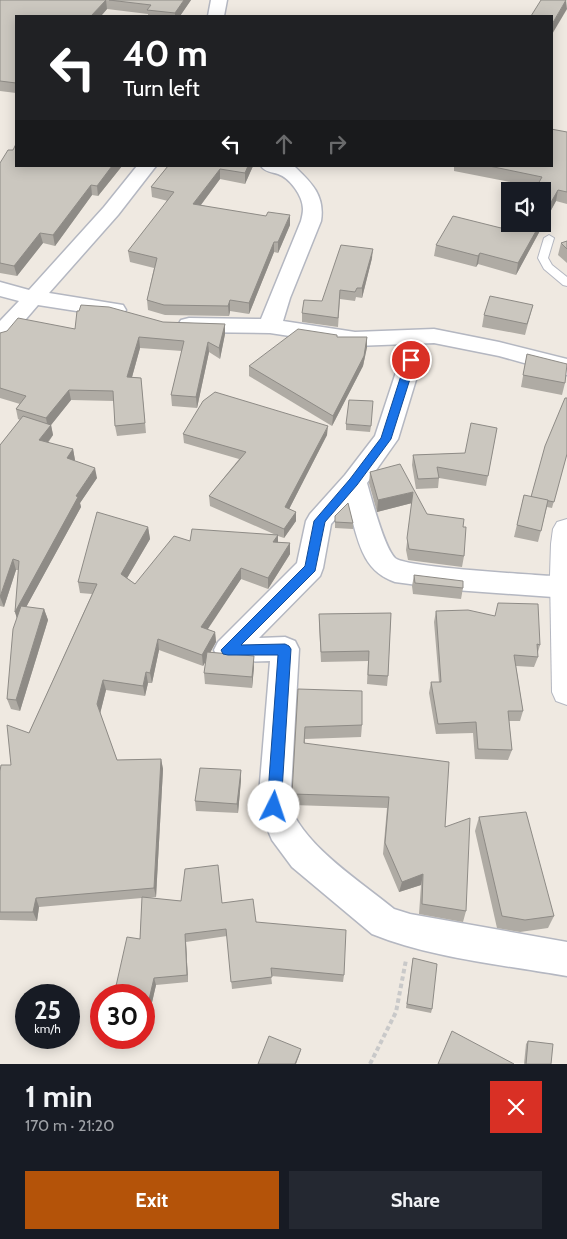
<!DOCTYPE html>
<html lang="en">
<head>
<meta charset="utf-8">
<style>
  body { margin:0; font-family:Cabin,sans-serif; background:#242831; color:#f1f3f6; height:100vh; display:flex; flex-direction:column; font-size:19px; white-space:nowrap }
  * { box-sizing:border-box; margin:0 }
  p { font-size:16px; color:#9ea1a6 }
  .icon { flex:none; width:28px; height:28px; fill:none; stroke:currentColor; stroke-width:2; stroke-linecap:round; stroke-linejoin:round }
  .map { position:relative; height:1064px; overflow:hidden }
  .side { display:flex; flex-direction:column; background:#171b24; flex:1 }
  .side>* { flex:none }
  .top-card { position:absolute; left:15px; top:15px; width:538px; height:152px; border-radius:0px; box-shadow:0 2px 12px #0003; background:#202124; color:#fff; overflow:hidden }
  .controls { position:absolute; left:501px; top:182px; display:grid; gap:10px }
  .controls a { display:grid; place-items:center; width:50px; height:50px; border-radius:0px; background:#171b24; box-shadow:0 2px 12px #0003; font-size:25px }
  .speed { position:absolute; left:15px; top:984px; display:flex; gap:10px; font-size:25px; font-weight:700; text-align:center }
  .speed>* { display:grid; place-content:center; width:65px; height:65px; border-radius:50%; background:#171b24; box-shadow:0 2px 12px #0003; line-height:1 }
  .speed small { font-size:12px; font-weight:400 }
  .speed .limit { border:8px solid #d22; background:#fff; color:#111 }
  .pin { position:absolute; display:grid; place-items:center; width:42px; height:42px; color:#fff; margin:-21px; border:2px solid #fff; border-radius:50%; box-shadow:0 1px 5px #0007 }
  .me { position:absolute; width:55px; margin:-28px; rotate:4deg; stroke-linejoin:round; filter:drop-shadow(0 0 4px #0008) }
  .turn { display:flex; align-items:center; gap:18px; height:105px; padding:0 25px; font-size:22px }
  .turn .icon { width:65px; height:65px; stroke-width:2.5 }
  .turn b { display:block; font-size:35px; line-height:42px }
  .lanes { display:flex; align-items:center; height:48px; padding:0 25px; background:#0003; justify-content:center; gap:25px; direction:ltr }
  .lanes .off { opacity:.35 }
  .round { display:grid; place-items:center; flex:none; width:52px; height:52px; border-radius:0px; background:#242831 }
  .head { display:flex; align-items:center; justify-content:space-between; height:85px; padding:0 25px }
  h1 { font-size:30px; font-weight:700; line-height:38px }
  .cta { display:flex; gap:10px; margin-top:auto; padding:10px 25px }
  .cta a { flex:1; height:58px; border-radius:0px; background:#b45309; color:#fff; font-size:20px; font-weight:700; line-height:58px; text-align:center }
  .cta a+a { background:#242831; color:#f1f3f6 }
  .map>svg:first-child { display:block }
</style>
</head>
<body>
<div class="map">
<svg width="567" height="1064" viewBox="0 0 567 1064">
  <rect width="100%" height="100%" fill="#efe9e1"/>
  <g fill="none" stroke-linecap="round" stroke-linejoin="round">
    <g stroke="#b4b7c1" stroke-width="2">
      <polygon id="service" points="549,235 554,238 548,258 552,265 567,277 567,286 563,285 544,269 538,258 544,238"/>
    </g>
    <g stroke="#b4b7c1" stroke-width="3">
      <g id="minor">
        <polygon points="211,0 227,0 224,16 208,16"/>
        <polygon points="137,166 156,166 118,215 49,293 123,305 126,310 123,315 115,317 38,305 8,340 0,342 0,321 19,301 0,296 0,282 29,290 104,207"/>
        <path d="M261,166L295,167C312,183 325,196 321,221L290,298L283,321L355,332L434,329L499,342L567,359V375L499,356L434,343L355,346L270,333L189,332L181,330L178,325L181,320L189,318L261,319L301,221C302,217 303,213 303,209C303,196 290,178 278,174C272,172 265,172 261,166Z"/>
        <path d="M411,352L419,355L422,360L398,439L367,483C372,500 384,547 395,558C406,568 541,575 565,577L567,578V598L455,590L395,582C360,570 358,537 348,505L331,524L323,568L320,576L259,638L285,637L295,641L299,649L290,807C307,848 360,881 394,909L410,914L567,942V976C504,965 431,958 372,934L292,867L272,840L258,807L270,661L228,662L218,658L214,650L218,642L297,563L306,521L310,514L345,475L375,436L400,360L403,355Z"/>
      </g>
    </g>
    <g stroke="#b4b7c1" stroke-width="2">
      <polygon id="tertiary" points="567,519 567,705 556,701 552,692 550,575 551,544 553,529 557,522"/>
    </g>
    <polyline stroke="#c9c9c9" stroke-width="4" stroke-dasharray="4.5 3" stroke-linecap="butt" points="370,1064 396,1012 406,960"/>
    <use href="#service" fill="#fff" fill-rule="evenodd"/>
    <use href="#minor" fill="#fff" fill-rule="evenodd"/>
    <use href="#tertiary" fill="#fff" fill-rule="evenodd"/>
  </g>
  <g fill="#afaba4">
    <polygon points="0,0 191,0 180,16 148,16 148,14 107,9 101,16 16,16 16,93 0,91"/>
    <polygon points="567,132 567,204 556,201 516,275 478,264 476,267 434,256 436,245 501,228 542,224 536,187 454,171 454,166 551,166"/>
    <polygon points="0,163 16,166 122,166 98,196 92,195 55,246 43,243 17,276 0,273"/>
    <polygon points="168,166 253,166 245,184 220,179 201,205 290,225 278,253 274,252 249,314 230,311 229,316 165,315 148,310 147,300 154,268 130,262 128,251 168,201 152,197 151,187"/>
    <polygon points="567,241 567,263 558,255 561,243"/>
    <polygon points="372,258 362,298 356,297 355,301 340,299 338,327 302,322 302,313 322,301"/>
    <polygon points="533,305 525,335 482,327 484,315"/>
    <polygon points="163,322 225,324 225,334 220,359 209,352 197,408 172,406 171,395 182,351 140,348 132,377 141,378 146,433 117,436 115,426 114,401 71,400 51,425 53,435 48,443 73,449 75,460 74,461 97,478 80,503 81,507 26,607 44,609 48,620 20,711 11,709 7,699 17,618 15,612 19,570 16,570 4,607 0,606 0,445 20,420 18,419 16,409 20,404 0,398 0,333 75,329"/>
    <polygon points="337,337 367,337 367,347 363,366 332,426 249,376 249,366"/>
    <polygon points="527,354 565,383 562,395 521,387"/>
    <polygon points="346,424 371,426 370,432 346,430"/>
    <polygon points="497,428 486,486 439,478 438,488 416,489 412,465 413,455 465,453"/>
    <polygon points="183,434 327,435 289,509 296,512 296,521 284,538 278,536 278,542 290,543 290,554 268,589 241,579 207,629 215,632 216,642 210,652 254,667 252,688 205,684 204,673 206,661 203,666 159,650 152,683 148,683 145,696 106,690 100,713 117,760 161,759 163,769 156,897 147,898 181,901 222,903 256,922 344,975 343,982 271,976 272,984 232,989 227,936 186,942 188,982 156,985 150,1011 144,1010 144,995 140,939 142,898 39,907 37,921 0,920 0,771 11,765 29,733 92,594 80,593 78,582 148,527 150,539 127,578 135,584 190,541 276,535 210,506 209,496 239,459 184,443"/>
    <polygon points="567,454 552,508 547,507 538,542 514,537 524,495 531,497"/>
    <polygon points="370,472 427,514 463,527 464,556 462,567 408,560 406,550 412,503 377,512 369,483"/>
    <polygon points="335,516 353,523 353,529 335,528"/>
    <polygon points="414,575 463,588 461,599 413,594 412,586"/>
    <polygon points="436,611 540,645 538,652 538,657 534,667 516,666 523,711 520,721 509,721 512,750 508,760 475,759 473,733 436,734 429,693 431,682 439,682 434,622"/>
    <polygon points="391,613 388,676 387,686 367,684 368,661 321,662 319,624 319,614"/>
    <polygon points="298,689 362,725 361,737 305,739 305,743 445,827 466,911 463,922 419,914 421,885 399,892 383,854 387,808 292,805"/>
    <polygon points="241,770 241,780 238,813 196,811 195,801"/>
    <polygon points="479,817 554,916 548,928 520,932 497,928 475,831"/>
    <polygon points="413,958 432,1009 431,1013 406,1008"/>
    <polygon points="528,1041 551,1064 524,1064 526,1044"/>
  </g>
  <g fill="#8e8b86">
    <polygon points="106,0 107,9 101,16 91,16"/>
    <polygon points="184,0 191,0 180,16 175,16 175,13"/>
    <polygon points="566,0 567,9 551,36 551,26"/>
    <polygon points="112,166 122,166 98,196 97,186"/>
    <polygon points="248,166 253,166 245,184 245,173"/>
    <polygon points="220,169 220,179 194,214 193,204"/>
    <polygon points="91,185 92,195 55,246 53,235"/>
    <polygon points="558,190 556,201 516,275 518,263 540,224 542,224 542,218"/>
    <polygon points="290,215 290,225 278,253 278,242"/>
    <polygon points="40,233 43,243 17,276 14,266"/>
    <polygon points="274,242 274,252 249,314 249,303"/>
    <polygon points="373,249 372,258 362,298 362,288"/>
    <polygon points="480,253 478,264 476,267 478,256"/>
    <polygon points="230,300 230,311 229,316 228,306"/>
    <polygon points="225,324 225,334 220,359 219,348"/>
    <polygon points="139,337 140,348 129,388 127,377"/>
    <polygon points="367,337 367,347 363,366 332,426 333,416"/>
    <polygon points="208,342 209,352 197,408 196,397"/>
    <polygon points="69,390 71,400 51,425 53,435 41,451 39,440 48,429 46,418"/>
    <polygon points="328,426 327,435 285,517 285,507"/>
    <polygon points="73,449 75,460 69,469 67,458"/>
    <polygon points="95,468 97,478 80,503 81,507 18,622 15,612 76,496"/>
    <polygon points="413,492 412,503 377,512 378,500"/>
    <polygon points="296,512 296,521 284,538 284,529"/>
    <polygon points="148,527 150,539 123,585 121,574"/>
    <polygon points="278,535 278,546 273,542"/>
    <polygon points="290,543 290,554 268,589 268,578"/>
    <polygon points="13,559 16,570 4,607 0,597"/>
    <polygon points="241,568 241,579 202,638 201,627"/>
    <polygon points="44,609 48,620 20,711 16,700"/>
    <polygon points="215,632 216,642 203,666 202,655"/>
    <polygon points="158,639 159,650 152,683 150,673"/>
    <polygon points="254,656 254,667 252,688 252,677"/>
    <polygon points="146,672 148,683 145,696 143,686"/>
    <polygon points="103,680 106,690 100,714 97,704"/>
    <polygon points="161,759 163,769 156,897 154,888"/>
    <polygon points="241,770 241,780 238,813 237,804"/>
    <polygon points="423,874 421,885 399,892 402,882"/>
    <polygon points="36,898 39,907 37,921 33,912"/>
    <polygon points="185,934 186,942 188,982 187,975"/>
    <polygon points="154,978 156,985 150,1011 148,1004"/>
    <polygon points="301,1049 300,1053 296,1064 295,1064"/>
  </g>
  <g fill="#cbc7bf" stroke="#8e8b86">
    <polygon points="0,0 106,0 91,16 16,16 16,83 0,81"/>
    <polygon points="109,0 184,0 175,13 147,10 151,5"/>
    <polygon points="541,0 566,0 551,26 551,16 531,16"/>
    <polygon points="551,129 567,132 567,192 558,190 542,218 542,191 534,191 542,177 489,166 551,166"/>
    <polygon points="16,144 16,166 112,166 97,186 91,185 53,235 40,233 14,266 0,263 0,163 8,150 13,150"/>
    <polygon points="168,166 248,166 245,173 220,169 193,204 266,216 268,212 290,215 278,242 274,242 249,303 230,300 228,306 164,305 147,300 157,258 128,251 174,192 151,187"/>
    <polygon points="509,213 510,213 510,224 540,224 518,263 480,253 478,256 436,245 453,216 501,228"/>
    <polygon points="567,241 567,249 561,243"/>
    <polygon points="341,245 373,249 362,288 357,288 355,292 340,290 338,318 302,313 304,300 322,301"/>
    <polygon points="490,296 533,305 527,324 484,315"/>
    <polygon points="81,305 109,307 163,322 225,324 219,348 208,342 196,397 171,395 184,341 139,337 127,377 141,378 145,423 115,426 113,391 69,390 46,418 16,409 26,396 0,388 0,333 7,331 18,318 75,329 77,311 79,311"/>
    <polygon points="298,329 337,335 337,337 367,337 364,356 333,416 249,366"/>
    <polygon points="527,354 567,364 565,383 523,375"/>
    <polygon points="215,392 328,426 285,507 296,512 284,529 209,496 246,452 183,434 203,401"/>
    <polygon points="565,398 567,398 567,454 554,502 531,497 545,446"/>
    <polygon points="349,400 373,401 371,426 346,424"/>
    <polygon points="23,416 51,425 39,440 73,449 67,458 95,468 76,496 78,497 15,612 19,561 13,559 0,597 0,445"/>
    <polygon points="471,423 497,428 488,476 437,467 439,478 418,479 413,455 465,453"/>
    <polygon points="400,464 427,514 464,519 463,527 466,527 464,556 409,549 407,538 413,492 378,500 370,472"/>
    <polygon points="524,495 548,500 541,531 517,525"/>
    <polygon points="348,503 353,523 335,522 335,516"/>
    <polygon points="97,512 148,527 121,574 135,584 174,536 190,541 192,529 278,535 273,542 290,543 268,578 241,568 201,627 215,632 202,655 158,639 150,673 146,672 143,686 103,680 97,704 117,760 161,759 154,888 36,898 33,912 0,912 0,771 1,765 11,765 7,725 29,733 97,584 78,582"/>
    <polygon points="414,575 463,581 463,588 415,583"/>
    <polygon points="498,603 538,604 540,645 537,644 538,657 514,655 523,711 508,711 512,750 478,749 476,722 438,724 431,682 441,682 436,611 468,610 495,616"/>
    <polygon points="21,606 44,609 16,700 7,699 13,629"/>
    <polygon points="391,613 388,676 368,675 369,651 321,652 319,614"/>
    <polygon points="207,652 254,656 252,677 204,673"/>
    <polygon points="298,689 362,691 362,725 305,727 304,743 449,762 445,827 470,818 466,911 422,904 423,874 402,882 385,843 389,797 292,794"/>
    <polygon points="200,768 241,770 237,804 195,801"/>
    <polygon points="526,812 554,916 525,920 502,916 479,817"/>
    <polygon points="218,865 222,903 253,899 256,922 346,930 344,975 271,968 272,977 231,982 226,929 185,934 187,975 154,978 148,1004 144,1003 144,995 114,995 127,937 140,939 142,897 181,901 185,869"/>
    <polygon points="413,958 437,964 432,1009 407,1004"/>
    <polygon points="452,1031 514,1064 438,1064"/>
    <polygon points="269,1036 301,1049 295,1064 258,1064"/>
    <polygon points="528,1041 553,1044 551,1064 526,1064"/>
  </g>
  <polygon fill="#1a73e8" stroke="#114b97" points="411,357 416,360 391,439 357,485 325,522 315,571 241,645 285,644 289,646 291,649 281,807 279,812 274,814 269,812 267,807 278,655 228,655 223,654 221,650 305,566 314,521 350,479 381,438 406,360"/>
</svg>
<div class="controls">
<a><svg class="icon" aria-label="sound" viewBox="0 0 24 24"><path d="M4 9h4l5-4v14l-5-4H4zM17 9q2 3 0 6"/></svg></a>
</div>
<div class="speed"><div>25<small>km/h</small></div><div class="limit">30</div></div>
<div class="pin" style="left:411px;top:360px;background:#d93025"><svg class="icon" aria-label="arrive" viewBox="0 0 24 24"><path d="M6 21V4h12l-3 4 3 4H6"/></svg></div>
<svg class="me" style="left:274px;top:807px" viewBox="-20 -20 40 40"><circle r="19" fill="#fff"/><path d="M0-13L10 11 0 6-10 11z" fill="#1a73e8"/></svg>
<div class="top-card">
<div class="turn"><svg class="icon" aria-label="left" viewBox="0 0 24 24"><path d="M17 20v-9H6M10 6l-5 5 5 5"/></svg><div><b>40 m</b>Turn left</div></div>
<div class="lanes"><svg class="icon" aria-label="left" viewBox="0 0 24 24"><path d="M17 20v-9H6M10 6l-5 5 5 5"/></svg><svg class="icon off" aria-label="ahead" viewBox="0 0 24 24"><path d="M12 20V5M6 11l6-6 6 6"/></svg><svg class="icon off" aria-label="right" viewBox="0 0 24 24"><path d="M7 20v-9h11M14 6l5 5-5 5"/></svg></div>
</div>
</div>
<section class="side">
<div class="head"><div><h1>1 min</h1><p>170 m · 21:20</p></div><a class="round" style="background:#d93025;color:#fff"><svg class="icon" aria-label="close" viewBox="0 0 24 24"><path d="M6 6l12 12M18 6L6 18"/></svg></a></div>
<div class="cta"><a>Exit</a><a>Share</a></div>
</section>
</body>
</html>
